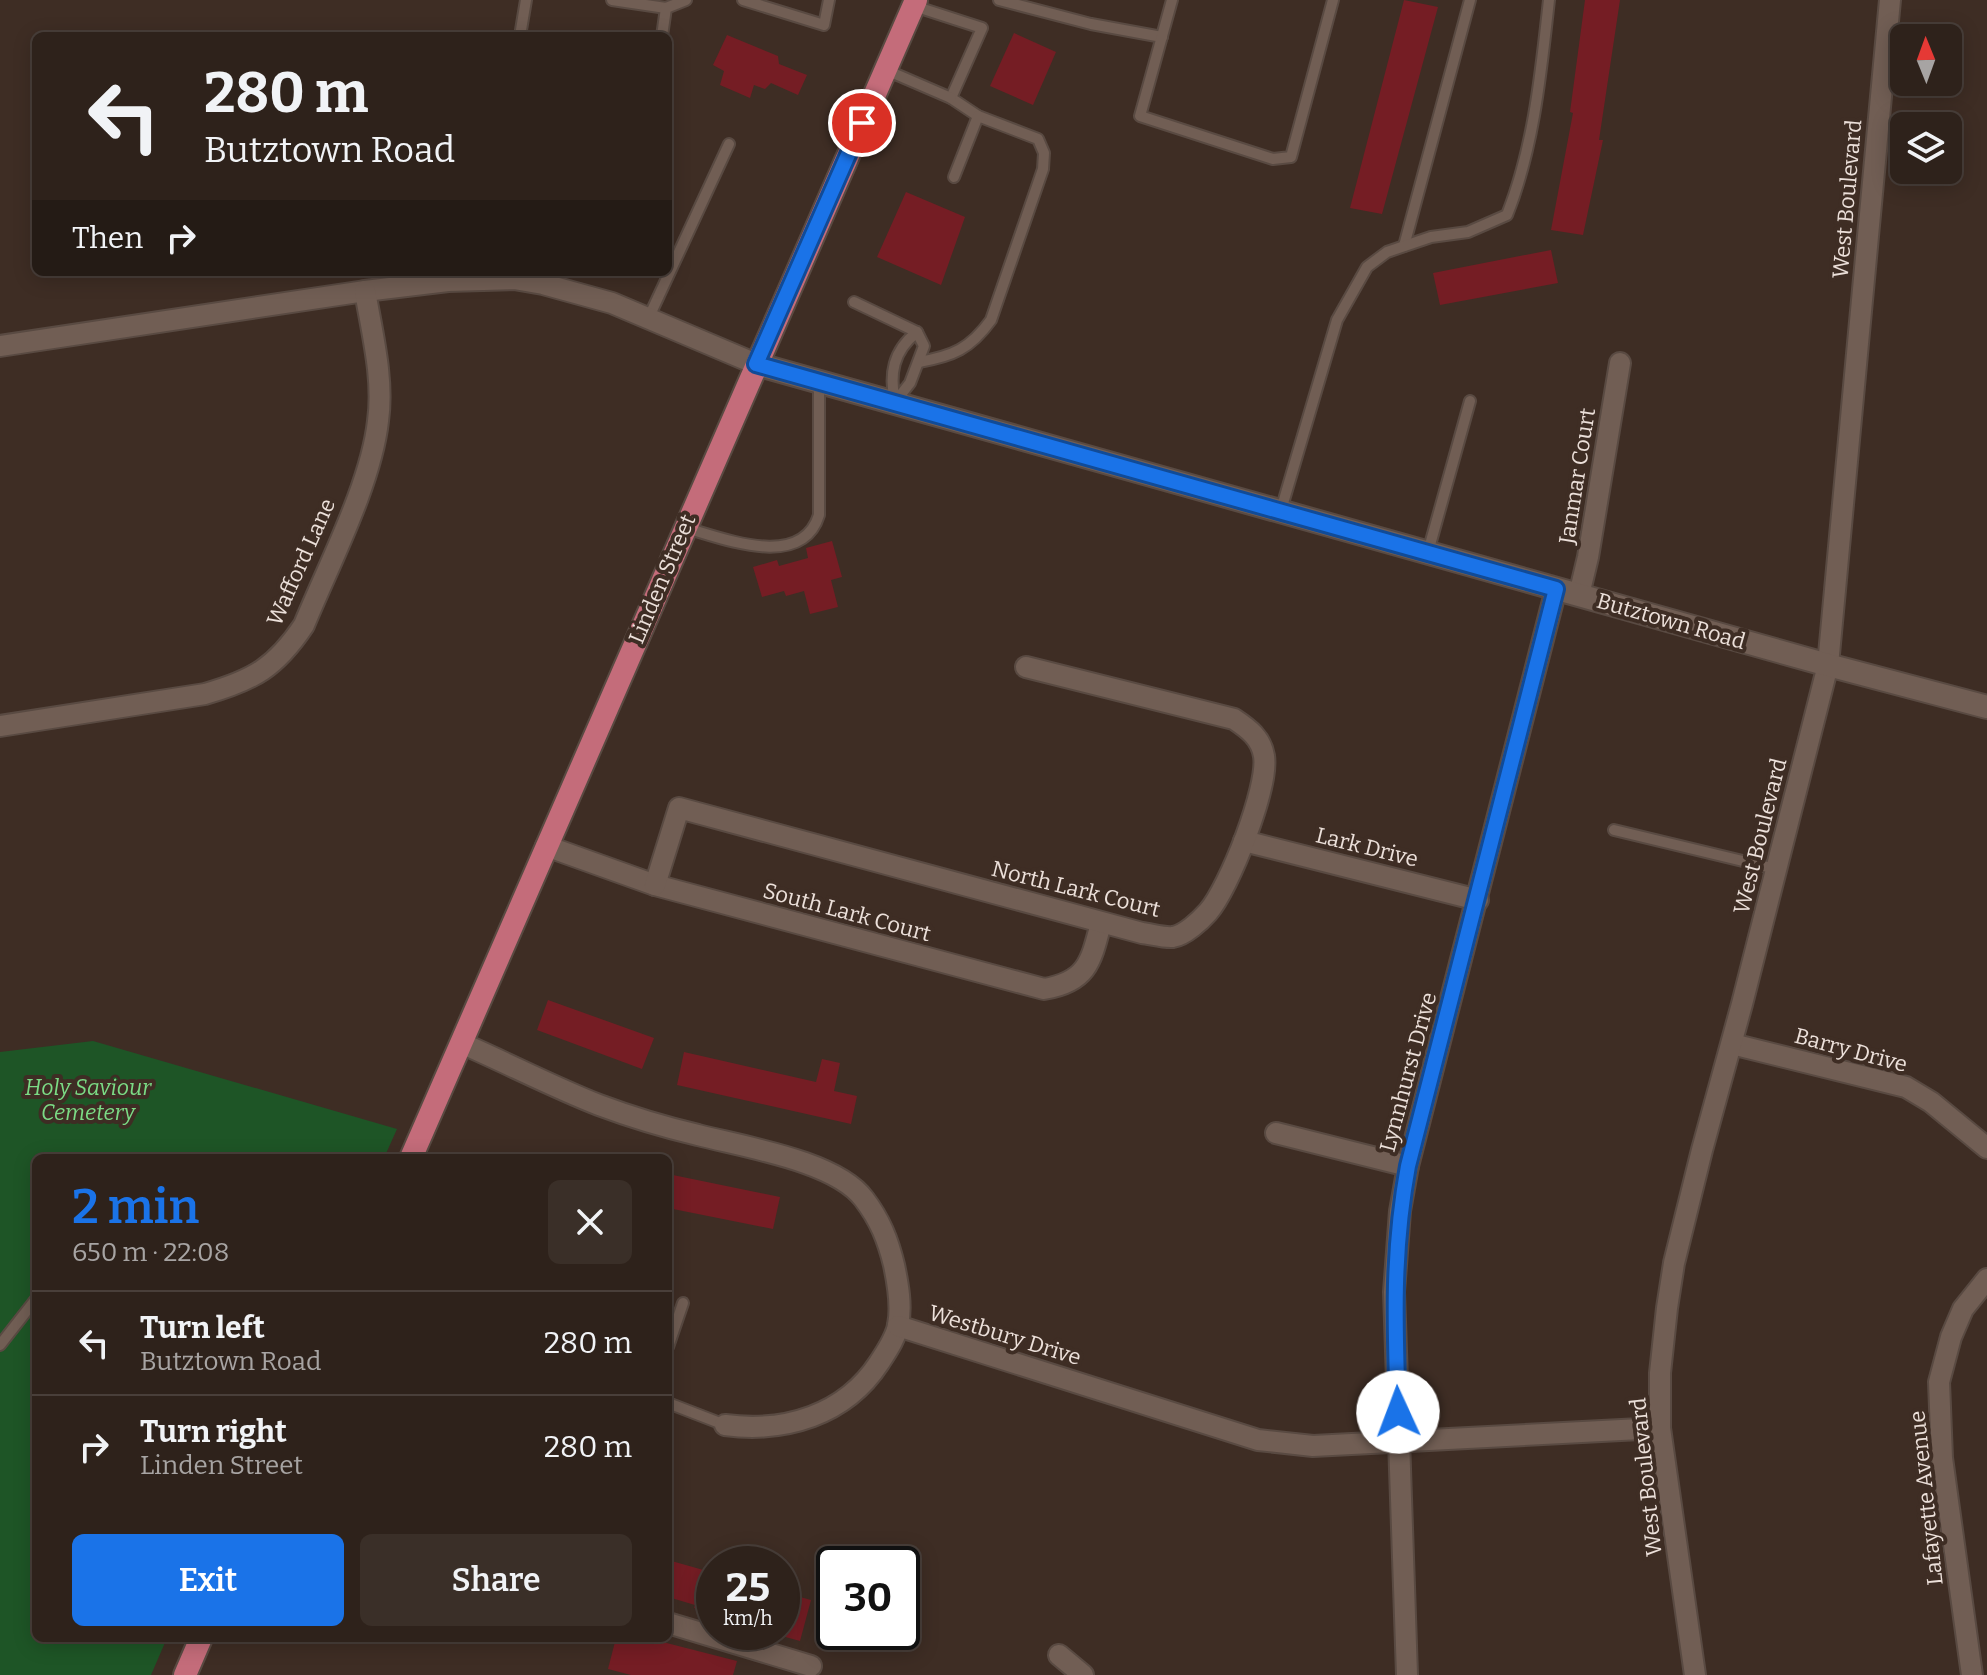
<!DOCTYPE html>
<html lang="en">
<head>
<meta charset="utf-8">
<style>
  body { margin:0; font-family:Bitter,serif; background:#3a2f28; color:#f1f3f6; height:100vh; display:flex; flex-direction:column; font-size:30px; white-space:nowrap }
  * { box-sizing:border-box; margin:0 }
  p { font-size:26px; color:#a7a4a3 }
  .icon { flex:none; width:44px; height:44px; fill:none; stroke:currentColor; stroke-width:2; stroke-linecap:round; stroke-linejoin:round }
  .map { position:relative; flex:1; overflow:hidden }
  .drawer { position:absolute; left:32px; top:1154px; width:640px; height:488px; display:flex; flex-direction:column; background:#2e221b; border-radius:12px; box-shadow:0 4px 20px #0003,0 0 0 2px #493f3a }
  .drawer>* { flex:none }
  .hud { position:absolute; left:32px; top:32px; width:640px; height:244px; border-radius:12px; box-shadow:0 4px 20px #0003,0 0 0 2px #493f3a; background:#2e221b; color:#f1f3f6; overflow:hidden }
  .needle { width:52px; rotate:359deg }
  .buttons { position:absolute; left:1890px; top:24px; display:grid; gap:16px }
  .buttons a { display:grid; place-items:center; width:72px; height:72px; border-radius:12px; background:#2e221b; box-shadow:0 4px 20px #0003,0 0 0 2px #493f3a; font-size:40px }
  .speed { position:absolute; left:696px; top:1546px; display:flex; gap:16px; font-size:40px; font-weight:700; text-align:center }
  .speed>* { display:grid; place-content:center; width:104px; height:104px; border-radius:50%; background:#2e221b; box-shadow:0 4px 20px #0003,0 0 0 2px #493f3a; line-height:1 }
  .speed small { font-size:20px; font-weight:400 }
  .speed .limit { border:4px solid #111; border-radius:12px; background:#fff; color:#111 }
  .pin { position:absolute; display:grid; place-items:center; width:68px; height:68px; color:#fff; margin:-34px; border:4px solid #fff; border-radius:50%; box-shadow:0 2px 8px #0007 }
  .me { position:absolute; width:88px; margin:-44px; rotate:358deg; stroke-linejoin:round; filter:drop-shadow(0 0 6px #0008) }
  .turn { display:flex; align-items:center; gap:28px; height:168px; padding:0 40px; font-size:36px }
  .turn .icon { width:104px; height:104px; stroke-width:2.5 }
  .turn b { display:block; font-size:56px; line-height:68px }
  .then { display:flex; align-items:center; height:76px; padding:0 40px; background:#0003; gap:16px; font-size:30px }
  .round { display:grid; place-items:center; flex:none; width:84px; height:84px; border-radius:12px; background:#3a2f28 }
  .summary { display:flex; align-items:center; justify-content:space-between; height:136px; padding:0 40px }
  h1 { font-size:48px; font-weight:600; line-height:60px; color:#1a73e8 }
  .button { display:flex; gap:16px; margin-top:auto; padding:16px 40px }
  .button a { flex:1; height:92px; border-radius:12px; background:#1a73e8; color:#fff; font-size:32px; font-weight:600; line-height:92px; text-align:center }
  .button a+a { background:#3a2f28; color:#f1f3f6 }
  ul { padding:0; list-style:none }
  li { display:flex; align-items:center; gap:24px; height:104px; padding:0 40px; border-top:2px solid #493f3a }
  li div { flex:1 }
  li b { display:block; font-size:30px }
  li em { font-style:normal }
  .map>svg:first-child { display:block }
</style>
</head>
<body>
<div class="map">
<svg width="1987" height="1675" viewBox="0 0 1987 1675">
  <rect width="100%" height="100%" fill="#3e2d24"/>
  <polygon fill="#1e5526" points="93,1041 397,1129 384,1158 36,1158 36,1638 167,1638 151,1675 0,1675 0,1052"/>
  <g fill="#751d24">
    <polygon points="1404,0 1438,7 1382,214 1350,208"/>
    <polygon points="1585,0 1620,0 1599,140 1603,140 1583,235 1551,230 1573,113 1570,112"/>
    <polygon points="1014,33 1056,52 1033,105 990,86"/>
    <polygon points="727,35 778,56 779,64 807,75 798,95 771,83 765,89 754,85 750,98 720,85 724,71 713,65"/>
    <polygon points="906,192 965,217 941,285 877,257"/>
    <polygon points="1551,250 1558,283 1440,305 1433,273"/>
    <polygon points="832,541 842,577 831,580 838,607 810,614 804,591 786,596 784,591 762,597 753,567 777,560 779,566 808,558 806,548"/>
    <polygon points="548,1000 654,1038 642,1069 537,1030"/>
    <polygon points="684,1052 816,1082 822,1059 840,1063 834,1091 857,1096 851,1124 677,1085"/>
    <polygon points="668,1174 780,1197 773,1229 668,1208"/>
    <polygon points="668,1560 714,1573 714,1614 694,1608 695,1605 668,1597"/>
    <polygon points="782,1592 811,1600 800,1641 782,1636"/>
    <polygon points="616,1638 647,1638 737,1661 733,1675 631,1675 608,1669"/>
  </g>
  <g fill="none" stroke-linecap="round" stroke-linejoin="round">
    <g stroke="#594a42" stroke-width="14">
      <g id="service">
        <polyline points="612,0 666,8"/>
        <polyline points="743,0 824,25 829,0"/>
        <polyline points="999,0 1091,24 1162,37"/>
        <polyline points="1172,0 1140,116 1273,159 1291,157 1333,0"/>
        <path d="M914,6L982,28L951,98L978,116L1038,139L1044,153L1043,169L991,320C970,349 953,356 919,362"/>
        <polyline points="520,36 526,0"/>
        <polyline points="662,36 666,8 686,0"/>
        <polyline points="886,70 951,98"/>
        <polyline points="954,177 978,116"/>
        <polyline points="1404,246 1470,0"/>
        <polyline points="854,302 917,332"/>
        <polyline points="649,317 729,144"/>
        <path d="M917,332L924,346L910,383L895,402C889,374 893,351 917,332Z"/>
        <path d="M1281,510L1337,320L1367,267L1387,252L1431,237L1468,232L1507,215C1534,147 1541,72 1549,0"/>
        <path d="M686,528C725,539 802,570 819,515V382"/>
        <polyline points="1428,552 1470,401"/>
        <polyline points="1614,830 1776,869"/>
        <polyline points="0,1345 36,1299"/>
        <polyline points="668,1347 683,1303"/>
        <polyline points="668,1403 725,1425"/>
      </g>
    </g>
    <g stroke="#594a42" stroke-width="24">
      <g id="minor">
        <polyline points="0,346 365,291 448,281 514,279 543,284 612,303 756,364"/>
        <polyline points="1579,595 1588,557 1620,363"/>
        <path d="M0,726L205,694C254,680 276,667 304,625C329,564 371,484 378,421C384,379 372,333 365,291"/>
        <polyline points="1244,841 1478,900"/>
        <path d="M546,846L655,885L1044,989C1087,982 1091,962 1101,923"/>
        <path d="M655,885L679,808L1142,933C1151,934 1164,938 1173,937C1185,935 1200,921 1208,912C1229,888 1269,787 1264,756C1261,738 1249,729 1234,719L1026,667"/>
        <path d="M461,1043C507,1063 553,1087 599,1105C631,1117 664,1127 698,1135C744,1147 836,1161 864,1199C880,1220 888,1240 894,1265C898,1284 902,1306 898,1325C896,1338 886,1352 879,1363C845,1415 785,1433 725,1425"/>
        <polyline points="1732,1044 1906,1087 1931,1102 1987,1148"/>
        <polyline points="1276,1133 1408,1166"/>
        <polyline points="898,1326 1258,1440 1313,1446 1660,1428"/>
        <polyline points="668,1623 811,1666"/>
        <polyline points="1059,1655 1083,1675"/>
        <polyline points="1407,1675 1394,1292 1400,1211 1408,1166 1556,589"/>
        <polyline points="1695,1675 1660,1428 1660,1373 1667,1308 1674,1263 1702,1150 1742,1004 1828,665 1890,0"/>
        <polyline points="1972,1675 1942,1458 1939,1382 1951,1337 1963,1309 1987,1279"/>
      </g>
    </g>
    <g stroke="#594a42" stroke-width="26">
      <polyline id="tertiary" points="756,364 1828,665 1987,707"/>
    </g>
    <g stroke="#594a42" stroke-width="26">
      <g id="primary">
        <polyline points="411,1158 916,0"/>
        <polyline points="185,1675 201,1638"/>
      </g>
    </g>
    <use href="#service" stroke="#715e54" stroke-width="10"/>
    <use href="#minor" stroke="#715e54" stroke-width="20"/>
    <use href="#tertiary" stroke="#715e54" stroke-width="22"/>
    <use href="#primary" stroke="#c46c7a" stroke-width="22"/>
  </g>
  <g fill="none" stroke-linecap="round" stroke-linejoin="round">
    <g stroke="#114b97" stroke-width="20">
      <path id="route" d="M862,123L756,364L1556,589L1408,1166C1392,1252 1395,1326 1398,1412"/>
    </g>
    <use href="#route" stroke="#1a73e8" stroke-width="14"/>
  </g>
  <g text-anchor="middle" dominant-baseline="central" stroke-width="8" stroke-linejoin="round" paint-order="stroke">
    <g font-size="22" fill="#ece0da" stroke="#3e2d24">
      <text transform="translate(1847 199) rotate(-85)">West Boulevard</text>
      <text transform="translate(1577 476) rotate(-81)">Janmar Court</text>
      <text transform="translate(301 562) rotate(-66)">Wafford Lane</text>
      <text transform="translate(662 579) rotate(-67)">Linden Street</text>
      <text transform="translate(1671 621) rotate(16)">Butztown Road</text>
      <text transform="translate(1760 836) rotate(-76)">West Boulevard</text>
      <text transform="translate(1367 847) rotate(14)">Lark Drive</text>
      <text transform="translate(1076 889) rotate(14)">North Lark Court</text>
      <text transform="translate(847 912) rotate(15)">South Lark Court</text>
      <text transform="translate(1851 1050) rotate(15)">Barry Drive</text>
      <text transform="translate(1408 1072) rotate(-75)">Lynnhurst Drive</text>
      <text transform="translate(1005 1335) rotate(17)">Westbury Drive</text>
      <text transform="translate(1646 1477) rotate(-96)">West Boulevard</text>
      <text transform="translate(1926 1498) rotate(-96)">Lafayette Avenue</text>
    </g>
    <g font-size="22" font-style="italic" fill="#7bdb85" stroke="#3e2d24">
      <text x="88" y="1087">Holy Saviour<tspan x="88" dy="25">Cemetery</tspan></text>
    </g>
  </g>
</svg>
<div class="buttons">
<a><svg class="needle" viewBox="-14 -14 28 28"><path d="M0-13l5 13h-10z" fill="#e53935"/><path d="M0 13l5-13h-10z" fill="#a7a4a3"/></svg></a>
<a><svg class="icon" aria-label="layers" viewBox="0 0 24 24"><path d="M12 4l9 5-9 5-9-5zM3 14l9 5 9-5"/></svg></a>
</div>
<div class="speed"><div>25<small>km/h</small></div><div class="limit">30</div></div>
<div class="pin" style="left:862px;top:123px;background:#d93025"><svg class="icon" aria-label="arrive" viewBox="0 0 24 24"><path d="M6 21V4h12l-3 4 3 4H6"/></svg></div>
<svg class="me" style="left:1398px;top:1412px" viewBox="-20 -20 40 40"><circle r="19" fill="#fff"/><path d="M0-13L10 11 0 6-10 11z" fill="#1a73e8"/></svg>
<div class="hud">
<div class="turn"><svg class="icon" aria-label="left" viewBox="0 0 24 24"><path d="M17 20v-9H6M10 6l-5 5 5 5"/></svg><div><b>280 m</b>Butztown Road</div></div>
<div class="then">Then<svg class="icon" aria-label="right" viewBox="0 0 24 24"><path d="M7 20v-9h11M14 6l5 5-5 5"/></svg></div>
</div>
<section class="drawer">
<div class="summary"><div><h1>2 min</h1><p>650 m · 22:08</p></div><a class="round"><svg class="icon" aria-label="close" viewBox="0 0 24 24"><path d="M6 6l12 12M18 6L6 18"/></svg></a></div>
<ul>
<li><svg class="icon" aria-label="left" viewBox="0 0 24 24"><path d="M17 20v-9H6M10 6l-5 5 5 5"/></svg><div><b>Turn left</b><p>Butztown Road</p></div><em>280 m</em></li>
<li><svg class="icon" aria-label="right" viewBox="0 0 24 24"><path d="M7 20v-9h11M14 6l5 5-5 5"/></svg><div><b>Turn right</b><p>Linden Street</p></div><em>280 m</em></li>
</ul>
<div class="button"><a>Exit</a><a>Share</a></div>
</section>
</div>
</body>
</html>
